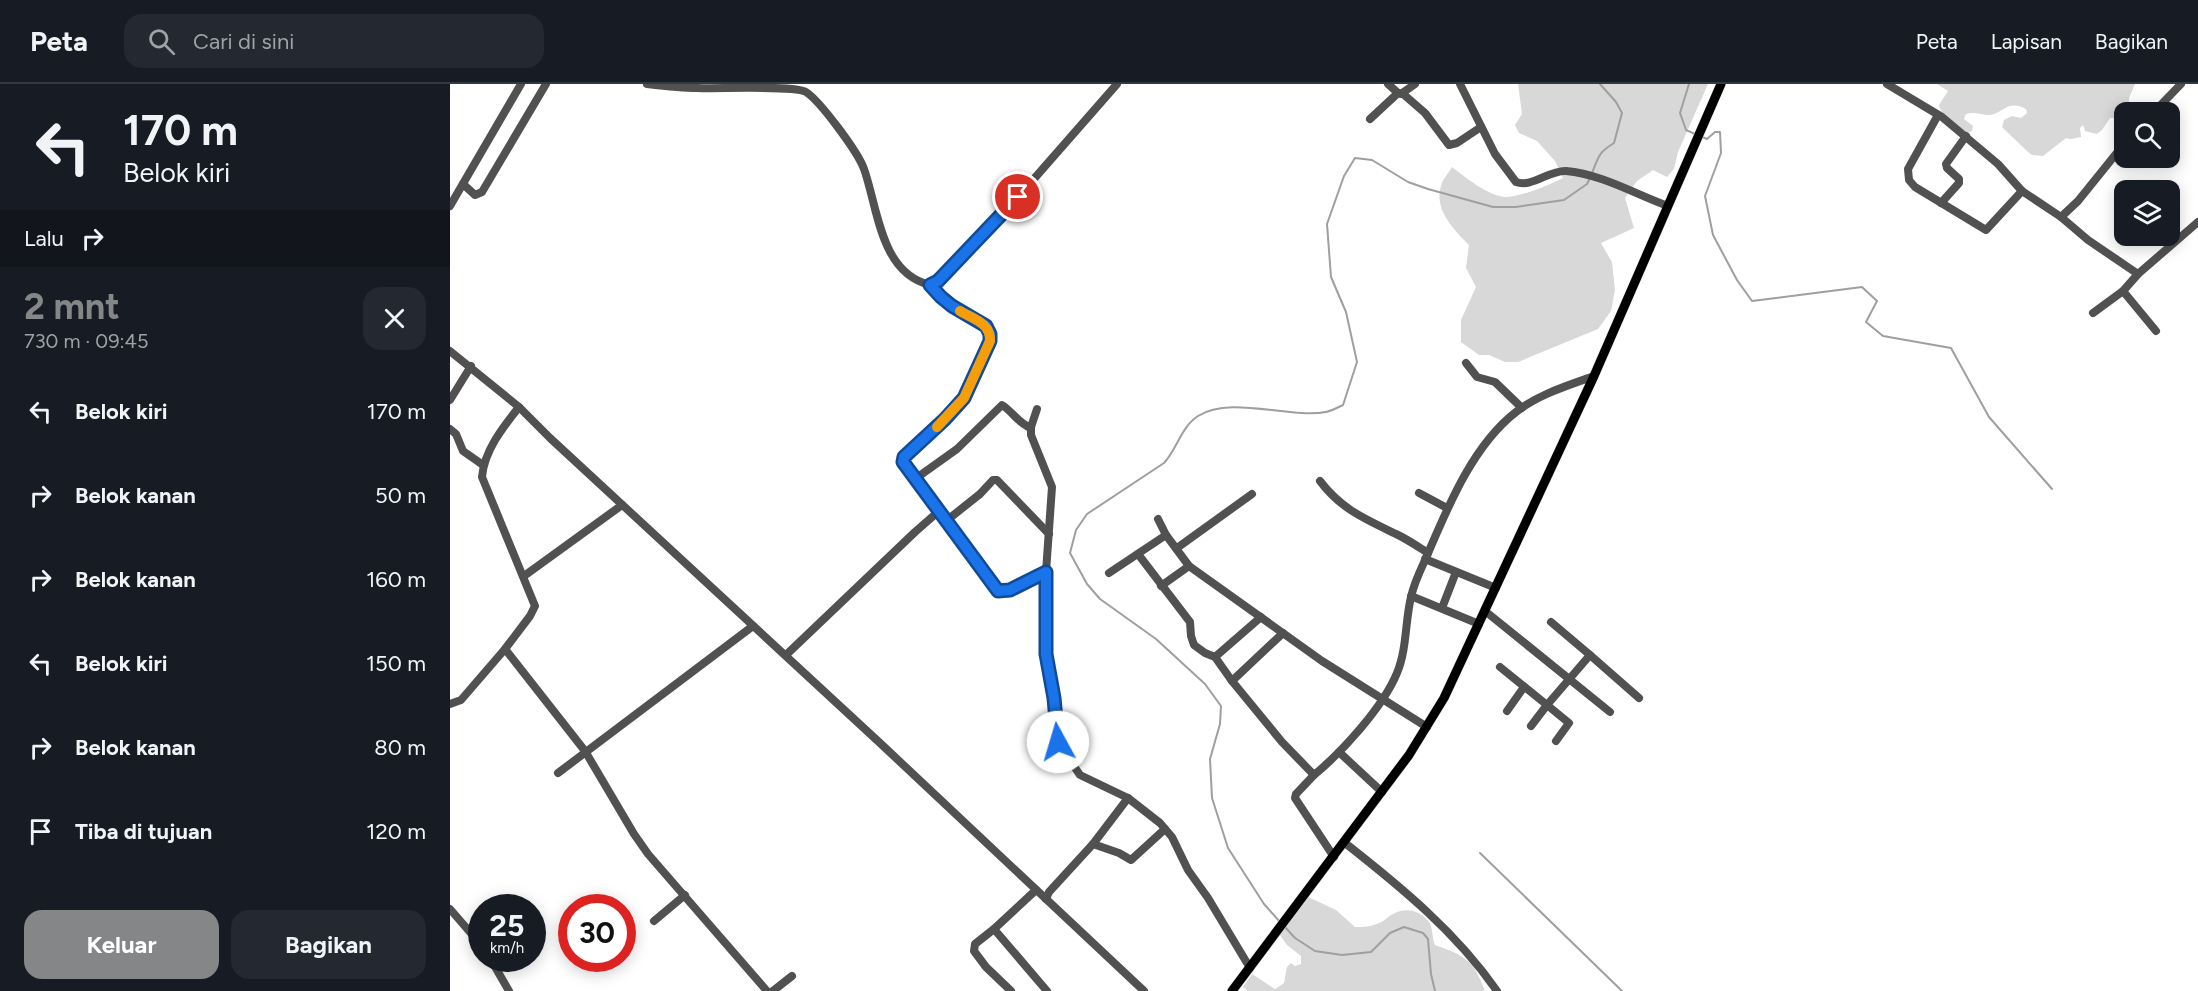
<!DOCTYPE html>
<html lang="id">
<head>
<meta charset="utf-8">
<style>
  body { margin:0; font-family:Figtree,sans-serif; background:#242831; color:#f1f3f6; height:100vh; display:flex; flex-direction:column; font-size:22px; white-space:nowrap }
  * { box-sizing:border-box; margin:0 }
  p { font-size:20px; color:#9ea1a6 }
  .icon { flex:none; width:33px; height:33px; fill:none; stroke:currentColor; stroke-width:2; stroke-linecap:round; stroke-linejoin:round }
  .map { position:relative; flex:1; overflow:hidden }
  .side { display:flex; flex-direction:column; background:#171b24; width:450px }
  .side>* { flex:none }
  .banner { background:#171b24; color:#f1f3f6; overflow:hidden }
  .buttons { position:absolute; left:1664px; top:18px; display:grid; gap:12px }
  .buttons a { display:grid; place-items:center; width:66px; height:66px; border-radius:12px; background:#171b24; box-shadow:0 3px 15px #0003; font-size:30px }
  .speed { position:absolute; left:18px; top:810px; display:flex; gap:12px; font-size:30px; font-weight:700; text-align:center }
  .speed>* { display:grid; place-content:center; width:78px; height:78px; border-radius:50%; background:#171b24; box-shadow:0 3px 15px #0003; line-height:1 }
  .speed small { font-size:15px; font-weight:400 }
  .speed .limit { border:9px solid #d22; background:#fff; color:#111 }
  .pin { position:absolute; display:grid; place-items:center; width:51px; height:51px; color:#fff; margin:-26px; border:3px solid #fff; border-radius:50%; box-shadow:0 2px 6px #0007 }
  .me { position:absolute; width:66px; margin:-33px; rotate:354deg; stroke-linejoin:round; filter:drop-shadow(0 0 4px #0008) }
  .turn { display:flex; align-items:center; gap:21px; height:126px; padding:0 24px; font-size:27px }
  .turn .icon { width:78px; height:78px; stroke-width:2.5 }
  .turn b { display:block; font-size:42px; line-height:51px }
  .then { display:flex; align-items:center; height:57px; padding:0 24px; background:#0003; gap:12px; font-size:22px }
  .round { display:grid; place-items:center; flex:none; width:63px; height:63px; border-radius:18px; background:#242831 }
  .summary { display:flex; align-items:center; justify-content:space-between; height:102px; padding:0 24px }
  h1 { font-size:36px; font-weight:700; line-height:45px; color:#858687 }
  .button { display:flex; gap:12px; margin-top:auto; padding:12px 24px }
  .button a { flex:1; height:69px; border-radius:18px; background:#858687; color:#fff; font-size:24px; font-weight:700; line-height:69px; text-align:center }
  .button a+a { background:#242831; color:#f1f3f6 }
  ul { padding:0; list-style:none }
  li { display:flex; align-items:center; gap:18px; height:84px; padding:0 24px }
  li div { flex:1 }
  li b { display:block; font-size:22px }
  li em { font-style:normal }
  header { display:flex; align-items:center; gap:36px; box-sizing:border-box; height:84px; padding:0 30px; background:#171b24; border-bottom:2px solid #363941 }
  header strong { font-size:28px }
  nav { display:flex; gap:33px; margin-inline-start:auto; font-size:21px }
  .search { width:420px; height:54px; background:#242831; display:flex; align-items:center; gap:15px; box-sizing:border-box; padding:0 21px; border-radius:18px; color:#9ea1a6; font-size:22px }
  main { display:flex; flex:1; min-height:0 }
  .map>svg:first-child { display:block }
</style>
</head>
<body>
<header>
<strong>Peta</strong>
<div class="search"><svg class="icon" aria-label="search" viewBox="0 0 24 24"><circle cx="10" cy="10" r="6"/><path d="M15 15l6 6"/></svg>Cari di sini</div>
<nav><a>Peta</a><a>Lapisan</a><a>Bagikan</a></nav>
</header>
<main>
<section class="side">
<div class="banner">
<div class="turn"><svg class="icon" aria-label="left" viewBox="0 0 24 24"><path d="M17 20v-9H6M10 6l-5 5 5 5"/></svg><div><b>170 m</b>Belok kiri</div></div>
<div class="then">Lalu<svg class="icon" aria-label="right" viewBox="0 0 24 24"><path d="M7 20v-9h11M14 6l5 5-5 5"/></svg></div>
</div>
<div class="summary"><div><h1>2 mnt</h1><p>730 m · 09:45</p></div><a class="round"><svg class="icon" aria-label="close" viewBox="0 0 24 24"><path d="M6 6l12 12M18 6L6 18"/></svg></a></div>
<ul>
<li><svg class="icon" aria-label="left" viewBox="0 0 24 24"><path d="M17 20v-9H6M10 6l-5 5 5 5"/></svg><div><b>Belok kiri</b></div><em>170 m</em></li>
<li><svg class="icon" aria-label="right" viewBox="0 0 24 24"><path d="M7 20v-9h11M14 6l5 5-5 5"/></svg><div><b>Belok kanan</b></div><em>50 m</em></li>
<li><svg class="icon" aria-label="right" viewBox="0 0 24 24"><path d="M7 20v-9h11M14 6l5 5-5 5"/></svg><div><b>Belok kanan</b></div><em>160 m</em></li>
<li><svg class="icon" aria-label="left" viewBox="0 0 24 24"><path d="M17 20v-9H6M10 6l-5 5 5 5"/></svg><div><b>Belok kiri</b></div><em>150 m</em></li>
<li><svg class="icon" aria-label="right" viewBox="0 0 24 24"><path d="M7 20v-9h11M14 6l5 5-5 5"/></svg><div><b>Belok kanan</b></div><em>80 m</em></li>
<li><svg class="icon" aria-label="arrive" viewBox="0 0 24 24"><path d="M6 21V4h12l-3 4 3 4H6"/></svg><div><b>Tiba di tujuan</b></div><em>120 m</em></li>
</ul>
<div class="button"><a>Keluar</a><a>Bagikan</a></div>
</section>
<div class="map">
<svg width="1748" height="907" viewBox="0 0 1748 907">
  <rect width="100%" height="100%" fill="#fff"/>
  <g fill="#d8d8d8">
    <path d="M1068,0H1258L1228,68L1224,85L1217,93L1203,86L1187,97L1175,114L1184,144L1151,159L1162,178L1165,206L1161,227L1148,245L1068,278H1055L1039,271H1029L1011,258V236L1026,203L1016,184L1019,161C1003,145 982,124 992,99C994,94 999,88 1002,83C1015,93 1038,112 1055,113C1071,113 1099,101 1113,94L1105,77L1087,57L1069,49L1065,41L1072,30Z"/>
    <path d="M1487,0H1685L1679,14V26L1674,28V32L1670,34H1660L1652,46L1647,50L1635,47L1633,41L1630,44L1631,53L1621,55L1616,54L1593,72L1582,71L1578,68L1552,43L1554,36L1562,32L1571,34L1577,29L1576,25C1558,15 1553,29 1540,31C1531,31 1524,27 1516,30L1514,35L1523,42L1522,47L1518,49C1508,42 1492,34 1489,21L1498,7Z"/>
    <path d="M854,811L886,826L905,843C913,843 921,843 929,839C935,837 939,831 945,829C957,823 971,827 979,838C983,844 982,854 985,861C1015,872 1023,875 1035,907H798L793,903L802,890L825,905L834,899L837,883L841,879L845,882L851,880V872L837,861L827,847Z"/>
  </g>
  <g fill="none" stroke-linecap="round" stroke-linejoin="round">
    <g stroke="#9f9f9f" stroke-width="2">
      <polyline points="1239,0 1230,29 1236,46 1245,50"/>
      <polyline points="1250,52 1257,55 1265,48 1270,48 1271,69 1255,112 1263,151 1287,196 1302,217 1412,203 1427,217 1416,238 1433,252 1501,264 1539,333 1602,405"/>
      <path d="M1142,89C1149,72 1148,69 1164,59L1172,29L1166,18L1150,0"/>
      <polyline points="1030,769 1172,907"/>
      <path d="M830,838L814,820L778,764L762,714L760,675L770,640L771,622L755,600L706,555L650,515L637,500L620,469L626,446L637,430L714,379C727,365 731,343 748,332C780,311 840,335 876,328C881,327 887,324 893,321L907,278L896,228L881,193L877,140L894,92L905,74L922,76L958,98L978,105L1043,123H1066L1114,116L1137,100L1140,94"/>
      <polyline points="834,842 845,854 865,867 892,871 921,868 940,849 954,843 973,849 978,855 981,890 985,907"/>
    </g>
    <g stroke="#dbdbdb" stroke-width="10">
      <polyline id="major" points="782,907 959,671 994,614 1144,292 1271,0"/>
    </g>
    <g stroke="#515151" stroke-width="8">
      <path d="M197,0C214,2 231,4 247,4C266,5 345,1 356,8C370,17 408,68 414,85C428,124 430,189 480,201L488,197L568,113L667,0"/>
      <polyline points="938,0 948,9"/>
      <path d="M1010,0L1045,70L1066,98C1082,104 1099,86 1116,87C1151,90 1185,110 1218,122"/>
      <polyline points="1437,0 1492,33 1548,80 1572,107 1611,133"/>
      <polyline points="952,9 975,29 999,61 1007,59 1031,43"/>
      <polyline points="1704,28 1731,0"/>
      <polyline points="1488,31 1458,85 1459,96 1465,103 1536,146 1572,107"/>
      <polyline points="920,35 948,9 951,10 965,0"/>
      <polyline points="1674,60 1628,117 1611,133 1638,156 1688,190 1748,138"/>
      <polyline points="13,100 25,111 32,108 96,0"/>
      <polyline points="1491,119 1509,99 1509,95 1497,84 1496,80 1516,52"/>
      <polyline points="0,122 71,0"/>
      <polyline points="1673,207 1706,247"/>
      <polyline points="1643,229 1673,207 1688,190"/>
      <polyline points="0,267 69,323 100,354 430,659 694,907"/>
      <polyline points="1016,279 1027,293 1045,298 1072,324"/>
      <polyline points="0,316 21,282"/>
      <path d="M69,323C53,343 34,367 32,393L85,522L80,532L55,565L135,667L184,750L198,770L317,907"/>
      <polyline points="587,325 581,343 581,351 602,403 596,488 596,571 604,614 608,659 630,691 678,714 710,739 722,753 738,786 758,814 800,884"/>
      <polyline points="0,345 6,350 13,367 33,381"/>
      <path d="M465,395L507,365L552,321C563,328 568,339 581,344"/>
      <path d="M870,397C891,425 915,435 946,450C957,455 967,462 978,469"/>
      <polyline points="969,409 997,424"/>
      <polyline points="489,427 548,507 560,506 596,488"/>
      <polyline points="708,435 716,451 739,482 872,577 977,643"/>
      <polyline points="496,437 530,410 543,396 547,396 599,450"/>
      <polyline points="727,464 802,410"/>
      <polyline points="688,470 740,538 741,552 744,561 755,569 765,573 782,597"/>
      <polyline points="975,475 1046,504"/>
      <polyline points="659,489 716,451"/>
      <polyline points="74,492 172,421"/>
      <polyline points="711,502 739,482"/>
      <polyline points="961,512 1029,540"/>
      <polyline points="992,524 1006,488"/>
      <polyline points="1035,527 1160,628"/>
      <polyline points="1101,538 1140,571"/>
      <path d="M833,549L782,597L832,658L864,691C892,668 933,623 947,589C957,565 955,538 961,513C964,499 970,487 976,474C997,425 1022,362 1066,328C1089,310 1117,302 1144,292"/>
      <polyline points="336,571 465,448 489,427 453,380 453,375 515,314 540,257 540,251 536,242 502,222 491,213 480,201"/>
      <polyline points="765,573 811,533"/>
      <polyline points="1050,583 1097,621 1081,642"/>
      <polyline points="0,620 11,616 55,565"/>
      <polyline points="1057,627 1074,603"/>
      <polyline points="1106,657 1119,639 1097,621 1140,571 1189,614"/>
      <polyline points="889,668 932,708"/>
      <polyline points="108,689 303,542"/>
      <polyline points="864,691 846,710 845,714 884,773"/>
      <path d="M895,759C951,803 1006,848 1047,907"/>
      <polyline points="643,760 678,714"/>
      <polyline points="586,806 544,845 597,907"/>
      <polyline points="596,815 599,808 643,760 669,769 681,776 715,745"/>
      <polyline points="0,825 32,862"/>
      <polyline points="204,837 235,811"/>
      <polyline points="544,845 525,860 524,867 536,883 561,907"/>
      <polyline points="40,874 59,907"/>
      <polyline points="323,907 342,892"/>
    </g>
    <use href="#major" stroke="#000" stroke-width="9"/>
  </g>
  <g fill="none" stroke-linecap="round" stroke-linejoin="round">
    <g stroke="#114b97" stroke-width="15">
      <polyline id="route" points="568,113 488,197 480,201 491,213 502,222 536,242 540,250 540,257 514,314 495,335 454,373 453,378 548,507 560,506 596,488 596,570 604,614 608,658"/>
    </g>
    <use href="#route" stroke="#1a73e8" stroke-width="10"/>
    <path stroke="#f59e0b" stroke-width="10" d="M487,343L514,314L540,257C541,239 523,235 510,227"/>
  </g>
</svg>
<div class="buttons">
<a><svg class="icon" aria-label="search" viewBox="0 0 24 24"><circle cx="10" cy="10" r="6"/><path d="M15 15l6 6"/></svg></a>
<a><svg class="icon" aria-label="layers" viewBox="0 0 24 24"><path d="M12 4l9 5-9 5-9-5zM3 14l9 5 9-5"/></svg></a>
</div>
<div class="speed"><div>25<small>km/h</small></div><div class="limit">30</div></div>
<div class="pin" style="left:568px;top:113px;background:#d93025"><svg class="icon" aria-label="arrive" viewBox="0 0 24 24"><path d="M6 21V4h12l-3 4 3 4H6"/></svg></div>
<svg class="me" style="left:608px;top:658px" viewBox="-20 -20 40 40"><circle r="19" fill="#fff"/><path d="M0-13L10 11 0 6-10 11z" fill="#1a73e8"/></svg>
</div>
</main>
</body>
</html>
